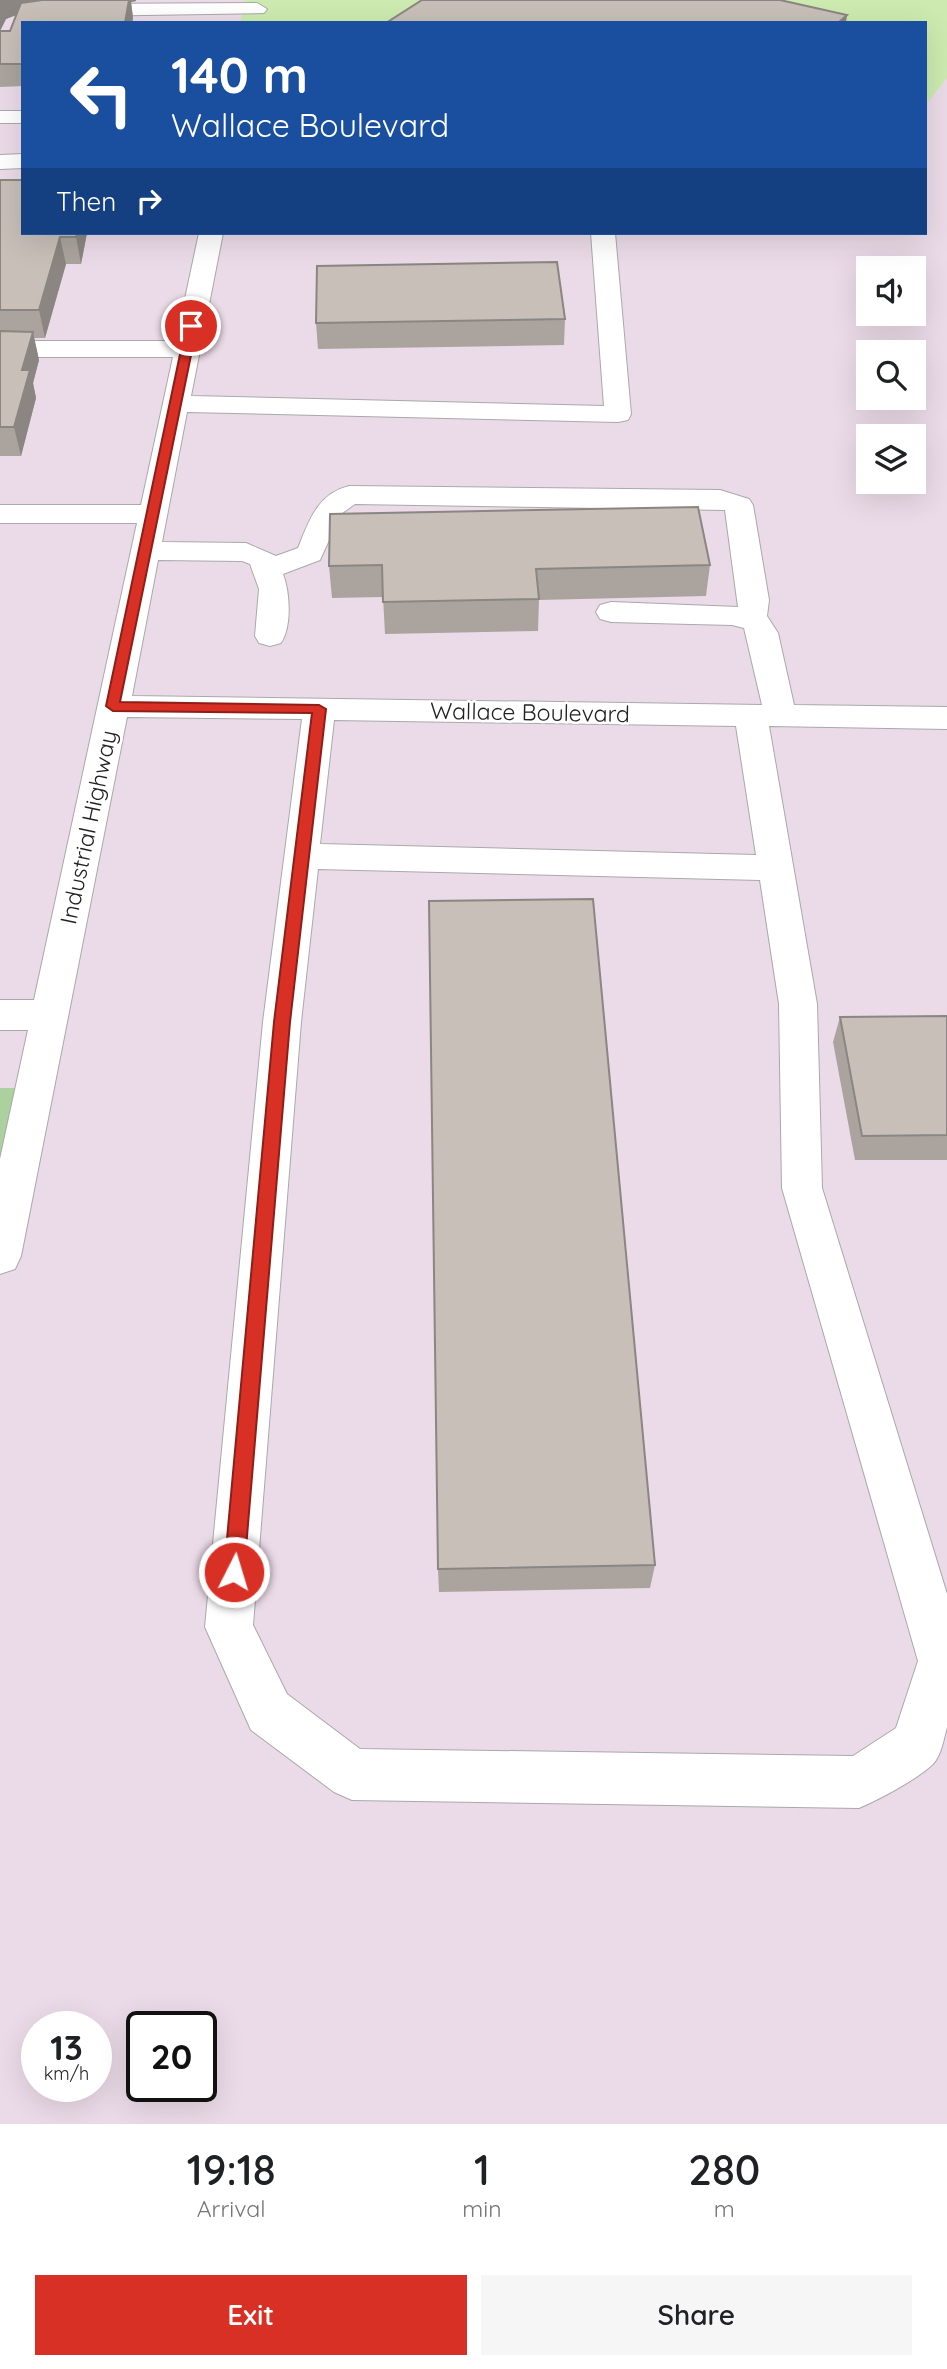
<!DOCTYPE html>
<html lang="en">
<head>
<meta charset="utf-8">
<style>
  body { margin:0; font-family:Quicksand,sans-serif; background:#f6f6f6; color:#202124; height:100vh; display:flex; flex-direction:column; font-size:26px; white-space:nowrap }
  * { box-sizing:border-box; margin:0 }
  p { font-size:23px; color:#757577 }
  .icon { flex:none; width:38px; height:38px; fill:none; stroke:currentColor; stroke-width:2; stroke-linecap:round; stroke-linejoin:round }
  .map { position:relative; height:2124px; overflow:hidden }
  .details { display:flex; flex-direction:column; background:#fff; flex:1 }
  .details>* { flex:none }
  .top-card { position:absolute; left:21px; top:21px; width:906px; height:214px; border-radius:0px; box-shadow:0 7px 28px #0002; background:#1a4fa0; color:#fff; overflow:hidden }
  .tools { position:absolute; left:856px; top:256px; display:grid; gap:14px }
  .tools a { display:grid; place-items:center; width:70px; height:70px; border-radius:0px; background:#fff; box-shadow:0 7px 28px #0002; font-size:35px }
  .speed { position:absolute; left:21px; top:2011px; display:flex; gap:14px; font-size:35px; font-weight:700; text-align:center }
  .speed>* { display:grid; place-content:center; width:91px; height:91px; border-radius:50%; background:#fff; box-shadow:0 7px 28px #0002; line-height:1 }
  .speed small { font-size:18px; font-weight:400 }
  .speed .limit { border:4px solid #111; border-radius:10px; background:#fff; color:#111 }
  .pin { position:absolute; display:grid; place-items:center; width:60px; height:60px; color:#fff; margin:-30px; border:4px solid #fff; border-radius:50%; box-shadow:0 2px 7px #0007 }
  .me { position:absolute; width:77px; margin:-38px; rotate:5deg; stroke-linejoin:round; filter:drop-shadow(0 0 5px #0008) }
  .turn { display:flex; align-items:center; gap:24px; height:147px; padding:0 35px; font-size:32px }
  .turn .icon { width:91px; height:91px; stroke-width:2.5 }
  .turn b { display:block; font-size:49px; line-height:60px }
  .then { display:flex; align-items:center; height:66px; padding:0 35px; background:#0003; gap:14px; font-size:26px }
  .eta { display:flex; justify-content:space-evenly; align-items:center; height:119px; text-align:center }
  .eta b { font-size:42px; font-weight:600; line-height:49px }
  .primary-button { display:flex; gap:14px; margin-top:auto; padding:14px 35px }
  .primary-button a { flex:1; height:80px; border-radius:0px; background:#d93025; color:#fff; font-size:28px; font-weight:600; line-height:80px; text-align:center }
  .primary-button a+a { background:#f6f6f6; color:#202124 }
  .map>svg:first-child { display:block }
</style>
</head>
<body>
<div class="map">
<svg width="947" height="2124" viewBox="0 0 947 2124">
  <rect width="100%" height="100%" fill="#f2efe9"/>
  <path fill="#ebdbe8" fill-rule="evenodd" d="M0,0H947V2124H0ZM23,23H926V233H23ZM868,268H914V313H868ZM868,352H914V397H868ZM868,436H914V481H868ZM37,2026H96V2086H37ZM142,2026H201V2086H142Z"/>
  <polygon fill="#cdebb0" points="245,0 947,0 947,78 926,104 926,23 240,23"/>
  <polygon fill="#add19e" points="0,1088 18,1088 0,1171"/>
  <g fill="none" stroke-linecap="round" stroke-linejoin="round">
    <g stroke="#a9a9a9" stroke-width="2">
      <g id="minor">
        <polygon points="257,3 267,9 264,13 81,16 71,10 81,4"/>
        <rect x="0" y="111" width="23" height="12"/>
        <polygon points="23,154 23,168 0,169 0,155"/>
        <path d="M199,233H223L191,396L604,406L591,233H615L631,414L628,420L618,422L187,412L162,542L246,543L276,556L298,548C309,521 317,494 349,486L720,490L749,499L753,505L769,600L767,616L778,633L794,705L947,707V729L769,726L817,1004L822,1188L947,1594V1727C944,1738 941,1756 933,1764C916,1780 880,1799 859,1808L352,1800L334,1792L251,1730L205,1627L263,1022L302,719L127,717L21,1256L15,1269L0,1274V1159L28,1030H0V1000H34L137,523H0V505H141L173,357H0V341H176ZM355,504L725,510L738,607L611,602L600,605L596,612L600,619L611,622L732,625L744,628L762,705L132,696L158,560L242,561L250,564L259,589L255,636L259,643L270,646L281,643C292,626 290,593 283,574L320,560L341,514ZM334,720L736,726L756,855L320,844ZM318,869L760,880L779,1004L782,1188L918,1661L896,1728L853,1756L360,1749L287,1694L253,1625L301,1022Z"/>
      </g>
    </g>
    <use href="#minor" fill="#fff" fill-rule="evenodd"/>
  </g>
  <g fill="#aba49e" fill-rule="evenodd">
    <path d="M0,0H136V1L131,2L133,18L132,23H23V86L0,87ZM16,15L10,31H0L6,19Z"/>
    <polygon points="0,180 87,233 81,264 66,264 45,338 34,338 39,360 33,383 36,398 21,456 0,456"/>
    <polygon points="565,319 564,345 318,349 316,323"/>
    <polygon points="330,514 710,565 706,596 539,600 538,631 385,634 383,597 332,598 329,566"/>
    <polygon points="947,1016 947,1160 855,1160 833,1042 840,1017"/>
    <polygon points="655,1565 650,1588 439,1592 438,1569"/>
  </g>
  <g fill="#8b8681">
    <polygon points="0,0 136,0 136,1 131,2 133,18 132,23 24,12 6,19 0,31"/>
    <polygon points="847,15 846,23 838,23"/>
    <polygon points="77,233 87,233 81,264 76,237"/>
    <polygon points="60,237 66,264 45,338 39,310"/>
    <polygon points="33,332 39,360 33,383 36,398 21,456 14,427 22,370"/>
  </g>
  <g fill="#c7bfb8" stroke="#8b8681" stroke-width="2">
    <polygon points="42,0 129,0 125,23 23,23 23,64 0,64 0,31 10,31 21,3"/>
    <polygon points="422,0 780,0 847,15 838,23 386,23"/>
    <polygon points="0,180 23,180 23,233 77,233 76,237 60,237 39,310 0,310"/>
    <polygon points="557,262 565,319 316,323 317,266"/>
    <polygon points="0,331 33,332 22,370 30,370 14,427 0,427"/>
    <polygon points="698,507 710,565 536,569 539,599 383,602 382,565 329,566 330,514"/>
    <polygon points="593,899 655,1565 438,1569 429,901"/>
    <polygon points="947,1016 947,1135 862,1136 840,1017"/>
  </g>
  <polygon fill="#d93025" stroke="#8d1f18" stroke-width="2" points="191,323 197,326 120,702 319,705 326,709 290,1022 244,1572 241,1579 234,1582 227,1579 224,1572 274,1022 312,713 113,711 106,706 186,326"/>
  <g text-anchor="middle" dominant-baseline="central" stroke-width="5" stroke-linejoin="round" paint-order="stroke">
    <g font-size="23" fill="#222" stroke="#fff">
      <text transform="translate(530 712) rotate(1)">Wallace Boulevard</text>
      <text transform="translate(88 827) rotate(-78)">Industrial Highway</text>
    </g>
  </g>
</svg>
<div class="tools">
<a><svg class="icon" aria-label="sound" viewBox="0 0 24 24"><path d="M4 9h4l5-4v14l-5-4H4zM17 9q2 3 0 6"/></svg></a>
<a><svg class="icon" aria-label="search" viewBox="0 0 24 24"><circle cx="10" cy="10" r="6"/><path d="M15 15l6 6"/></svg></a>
<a><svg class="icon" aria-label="layers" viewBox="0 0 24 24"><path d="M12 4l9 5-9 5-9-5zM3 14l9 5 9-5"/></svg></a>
</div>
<div class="speed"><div>13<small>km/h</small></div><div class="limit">20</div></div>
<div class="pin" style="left:191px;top:326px;background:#d93025"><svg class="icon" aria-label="arrive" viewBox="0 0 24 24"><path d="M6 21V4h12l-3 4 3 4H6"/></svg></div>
<svg class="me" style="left:234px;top:1572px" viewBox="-20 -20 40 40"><circle r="17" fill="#d93025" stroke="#fff" stroke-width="3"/><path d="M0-11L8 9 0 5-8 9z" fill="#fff"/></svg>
<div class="top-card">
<div class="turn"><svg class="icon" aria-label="left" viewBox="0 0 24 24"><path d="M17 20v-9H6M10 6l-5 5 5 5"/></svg><div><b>140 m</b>Wallace Boulevard</div></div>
<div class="then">Then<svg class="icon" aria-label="right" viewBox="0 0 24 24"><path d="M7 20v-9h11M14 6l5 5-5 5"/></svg></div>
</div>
</div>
<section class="details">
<div class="eta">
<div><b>19:18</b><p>Arrival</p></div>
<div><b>1</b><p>min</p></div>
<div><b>280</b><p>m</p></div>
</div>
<div class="primary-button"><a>Exit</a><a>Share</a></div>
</section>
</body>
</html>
